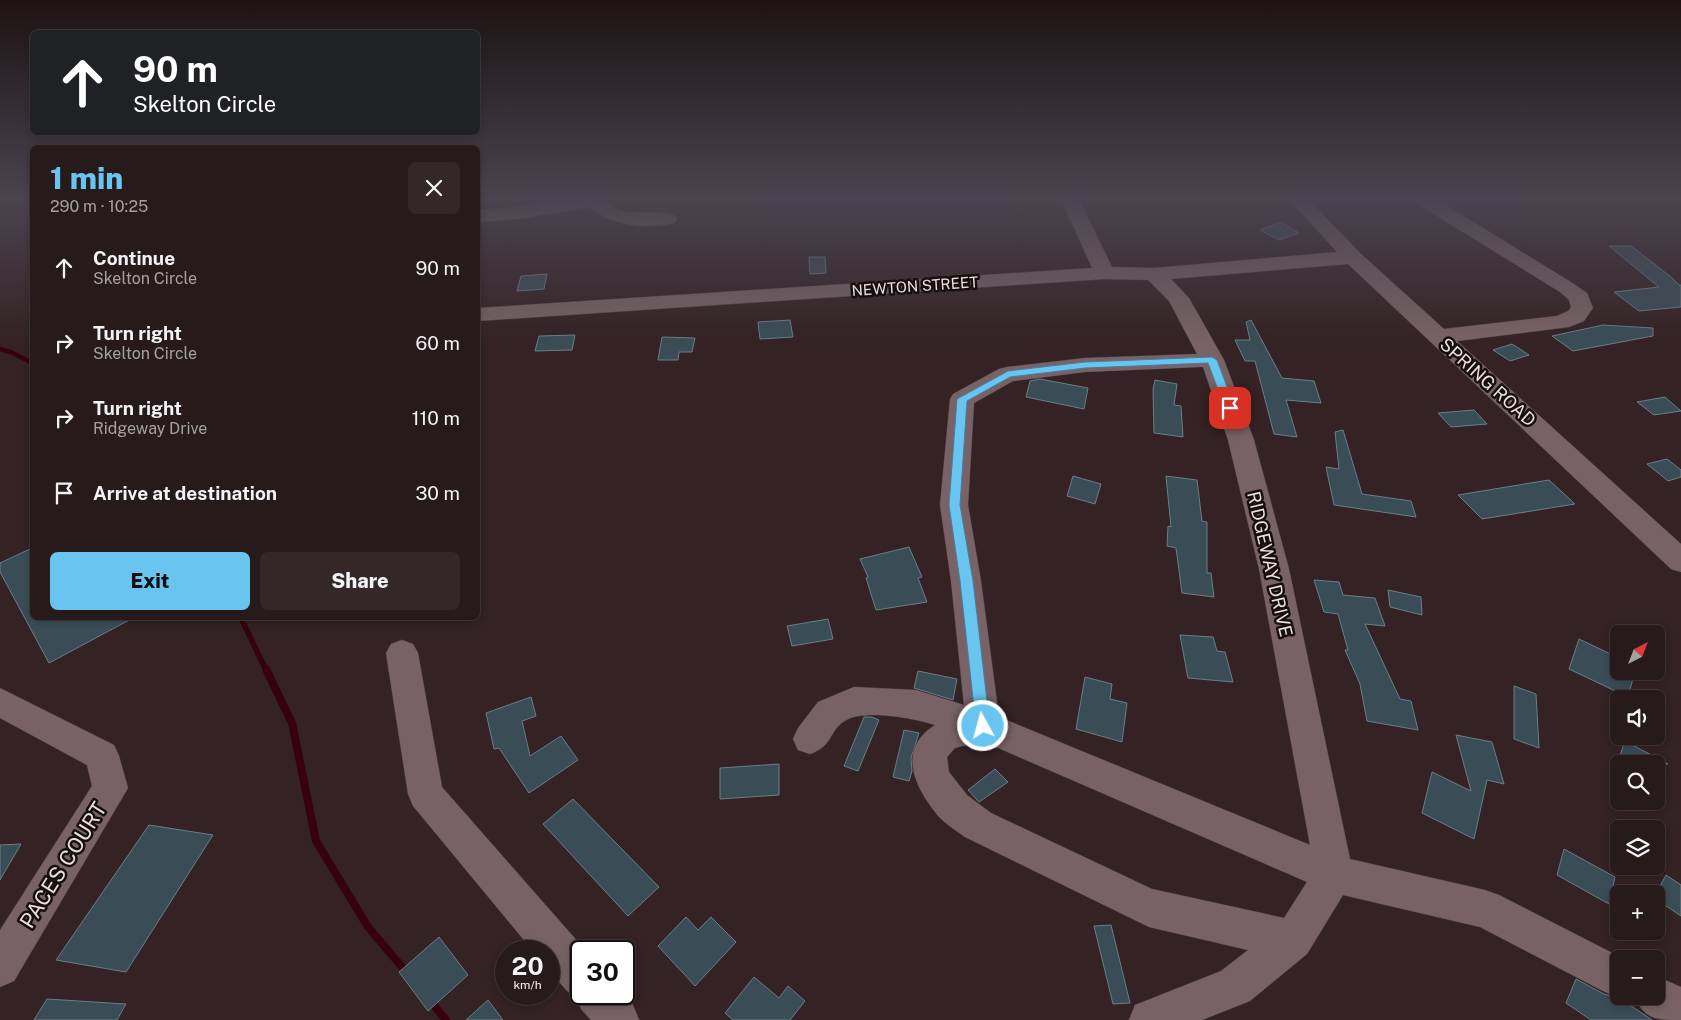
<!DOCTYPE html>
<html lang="en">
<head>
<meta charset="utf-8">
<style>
  body { margin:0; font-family:"Public Sans",sans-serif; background:#332728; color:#f1f3f6; height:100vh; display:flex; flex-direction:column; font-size:19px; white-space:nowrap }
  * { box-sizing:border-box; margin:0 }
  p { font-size:16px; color:#a4a1a3 }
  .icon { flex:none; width:28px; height:28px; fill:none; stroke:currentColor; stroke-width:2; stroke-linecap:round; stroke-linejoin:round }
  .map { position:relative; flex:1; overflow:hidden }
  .side { position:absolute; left:30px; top:145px; width:450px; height:475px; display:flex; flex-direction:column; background:#271a1b; border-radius:8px; box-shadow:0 2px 8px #0003,0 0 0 1px #43383a }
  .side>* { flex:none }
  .hud { position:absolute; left:30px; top:30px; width:450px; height:105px; border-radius:8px; box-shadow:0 2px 8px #0003,0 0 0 1px #43383a; background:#202124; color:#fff; overflow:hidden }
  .needle { width:32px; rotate:42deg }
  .controls { position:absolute; left:1610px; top:625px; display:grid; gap:10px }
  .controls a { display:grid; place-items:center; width:55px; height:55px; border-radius:8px; background:#271a1b; box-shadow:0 2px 8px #0003,0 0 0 1px #43383a; font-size:25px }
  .speed { position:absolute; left:495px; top:940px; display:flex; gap:10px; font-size:25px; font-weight:700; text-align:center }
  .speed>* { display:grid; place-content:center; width:65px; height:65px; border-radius:50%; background:#271a1b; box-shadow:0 2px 8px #0003,0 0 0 1px #43383a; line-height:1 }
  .speed small { font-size:12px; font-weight:400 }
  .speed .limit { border:2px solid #111; border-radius:8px; background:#fff; color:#111 }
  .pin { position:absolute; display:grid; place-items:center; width:42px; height:42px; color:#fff; margin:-21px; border-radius:10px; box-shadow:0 2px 8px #0006 }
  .me { position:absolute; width:55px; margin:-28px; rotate:353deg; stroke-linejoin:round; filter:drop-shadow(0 0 4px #0008) }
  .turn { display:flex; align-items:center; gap:18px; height:105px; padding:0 20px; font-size:22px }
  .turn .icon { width:65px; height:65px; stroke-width:2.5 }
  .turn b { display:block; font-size:35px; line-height:42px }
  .round { display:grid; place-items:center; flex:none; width:52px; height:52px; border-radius:8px; background:#332728 }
  .overview { display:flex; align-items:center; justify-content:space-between; height:85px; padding:0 20px }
  h1 { font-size:30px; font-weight:800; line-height:38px; color:#69c4f0 }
  .action { display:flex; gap:10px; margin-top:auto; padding:10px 20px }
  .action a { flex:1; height:58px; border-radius:8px; background:#69c4f0; color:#111; font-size:20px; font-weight:800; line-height:58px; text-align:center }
  .action a+a { background:#332728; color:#f1f3f6 }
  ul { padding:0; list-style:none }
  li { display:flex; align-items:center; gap:15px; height:75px; padding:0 20px }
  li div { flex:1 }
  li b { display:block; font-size:19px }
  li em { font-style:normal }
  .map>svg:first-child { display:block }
</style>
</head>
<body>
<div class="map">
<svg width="1681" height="1020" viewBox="0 0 1681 1020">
  <rect width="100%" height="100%" fill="#342224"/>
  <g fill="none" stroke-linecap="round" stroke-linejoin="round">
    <polyline stroke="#36000f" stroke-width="4.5" points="0,349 11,352 32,363"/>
    <polyline stroke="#36000f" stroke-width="5.5" points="241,618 266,670"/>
    <g stroke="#36000f" stroke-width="8">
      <polyline points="266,669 292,723 316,841 368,927 408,974"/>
      <polyline points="430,1001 446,1020"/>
    </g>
  </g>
  <g fill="#3a4c56" stroke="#6a7e89">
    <polygon points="1280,222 1299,233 1279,240 1260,230"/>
    <polygon points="1609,246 1631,246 1671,277 1679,285 1681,285 1681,307 1639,311 1614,292 1659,287"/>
    <polygon points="809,257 825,257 826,273 810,274"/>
    <polygon points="547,274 544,289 517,291 521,276"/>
    <polygon points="790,320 793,337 760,339 758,322"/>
    <polygon points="1251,320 1282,378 1314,381 1321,403 1286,400 1297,437 1274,434 1255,361 1245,361 1235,340 1250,340 1246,322"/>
    <polygon points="1603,325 1653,328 1653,336 1573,351 1552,336"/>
    <polygon points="575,335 572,350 535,351 539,336"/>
    <polygon points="662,337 695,338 692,352 679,352 678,360 658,360"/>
    <polygon points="1512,344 1529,355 1510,361 1493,350"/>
    <polygon points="1040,379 1088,388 1084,409 1026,397 1030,381"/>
    <polygon points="1155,380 1177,384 1174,405 1181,406 1183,437 1154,433 1153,389"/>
    <polygon points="1665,397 1681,411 1654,415 1637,402"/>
    <polygon points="1474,410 1487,424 1451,427 1438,413"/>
    <polygon points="1343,430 1362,494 1411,501 1416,517 1334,505 1326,467 1339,469 1335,432"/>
    <polygon points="1667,459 1681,470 1681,477 1668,481 1647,464"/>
    <polygon points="1073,476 1101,484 1095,504 1067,496"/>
    <polygon points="1166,476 1197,480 1202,521 1207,522 1207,573 1211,573 1214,597 1182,593 1176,548 1167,546 1168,526 1171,527"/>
    <polygon points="1549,480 1575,504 1482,519 1458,495"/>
    <polygon points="909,547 922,577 918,578 927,602 876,610 866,578 868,577 860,559"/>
    <polygon points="32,548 32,618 133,618 49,663 0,572 0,563"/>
    <polygon points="1314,580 1339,582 1343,595 1375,598 1385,626 1365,624 1400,699 1411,701 1418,730 1367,721 1360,684 1345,650 1348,650 1338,614 1324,612"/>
    <polygon points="1388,590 1421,597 1422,615 1390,607"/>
    <polygon points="828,619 833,639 792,646 787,626"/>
    <polygon points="1180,635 1213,637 1217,651 1225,652 1233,682 1188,678"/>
    <polygon points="1579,639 1619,658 1619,671 1635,671 1628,697 1569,669"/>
    <polygon points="918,671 957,679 953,700 914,688"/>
    <polygon points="1085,677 1112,684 1110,699 1127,703 1122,742 1076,729"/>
    <polygon points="1514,686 1536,694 1539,748 1514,739"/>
    <polygon points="531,697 536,716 522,721 530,756 561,736 578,760 529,793 499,748 494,749 486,713"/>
    <polygon points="864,717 872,717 879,720 858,771 844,766"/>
    <polygon points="904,730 919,733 911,758 912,771 909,781 893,777"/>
    <polygon points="1456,735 1492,742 1504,784 1487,780 1474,839 1422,813 1432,772 1471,791"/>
    <polygon points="1625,741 1668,764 1617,764"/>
    <polygon points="779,764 779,795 720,799 720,768"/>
    <polygon points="995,769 1008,782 979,802 968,790"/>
    <polygon points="573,799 659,887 628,916 543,824"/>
    <polygon points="149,825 213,835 126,972 56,960"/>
    <polygon points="21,844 0,880 0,845"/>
    <polygon points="1564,849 1615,877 1609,904 1557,875"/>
    <polygon points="1666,875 1681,885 1681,916 1656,899 1656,894"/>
    <polygon points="686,917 698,930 711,917 736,942 695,986 658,946"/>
    <polygon points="1111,925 1130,1003 1113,1004 1094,926"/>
    <polygon points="439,937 468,975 428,1011 399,972"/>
    <polygon points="754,977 779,998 788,986 805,1001 790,1020 733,1020 725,1013"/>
    <polygon points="1576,979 1604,994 1621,999 1652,1020 1591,1020 1566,1003"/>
    <polygon points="47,999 126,1004 117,1020 34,1020"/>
    <polygon points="488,1000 503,1020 466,1020"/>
  </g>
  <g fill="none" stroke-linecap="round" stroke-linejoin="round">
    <g stroke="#4d3e40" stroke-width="1">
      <g id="minor">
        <path d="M572,199H603L617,209L628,212L667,213L674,215L677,219L674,223C647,230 611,226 590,207L518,219L478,222V210L518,207Z"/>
        <path d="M1061,199H1079L1112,267L1154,268L1337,252L1289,199H1308L1360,253L1444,329L1557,316L1568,311L1571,308L1569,300L1560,292L1416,203L1414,199H1436L1574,284L1587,293L1593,308L1584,321L1569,327L1457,341L1681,544V572L1671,569L1348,264L1171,279L1189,298L1224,360L1254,440L1289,569L1350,859L1485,890L1499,895L1624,959H1619V996H1624L1619,998L1605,992L1480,927L1343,895L1307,954L1250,1001L1202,1020H1129L1135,1005L1221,971L1248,950L1149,927L965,837C957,831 947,825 940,818C916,790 895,750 935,725C914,718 861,708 843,722C828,733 833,746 810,754L798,750L793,739L798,728L818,702L854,687L916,690L964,705L951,581L940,505L950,399L953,394L999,369L1007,367L1085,358L1197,354L1169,301L1148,280L1105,279L478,321V308L1092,268ZM1203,367L1228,440L1259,569L1310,845L999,717L981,581L968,505L974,403L1013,381L1085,372ZM982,741L1307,882L1284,918L1152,889L991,813L967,795L949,772L947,757L955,748Z"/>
        <polygon points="402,640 413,644 418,653 442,787 586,951 581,951 581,994 623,994 633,1005 639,1020 591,1020 581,1009 576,995 567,991 549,970 549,951 533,951 413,806 408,794 386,653 391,644"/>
        <polygon points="0,688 114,745 119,756 128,788 14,981 0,987 0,930 92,786 87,765 0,718"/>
        <path d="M1656,976L1681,987V1020C1656,1020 1645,1020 1634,996H1656Z"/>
      </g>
    </g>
    <use href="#minor" fill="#786265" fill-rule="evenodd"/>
  </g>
  <linearGradient id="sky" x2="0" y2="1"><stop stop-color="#1d1314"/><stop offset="0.58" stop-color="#4a4450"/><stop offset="1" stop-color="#4a4450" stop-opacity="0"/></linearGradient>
  <rect width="1681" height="342" fill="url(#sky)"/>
  <polygon fill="#69c4f0" stroke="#447f9c" points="1212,357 1217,360 1235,408 1233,410 1230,411 1225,408 1208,363 1085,368 1010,377 967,401 960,505 973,581 990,726 988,731 983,732 978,731 976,726 960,581 949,505 957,399 1008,371 1085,362"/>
  <g text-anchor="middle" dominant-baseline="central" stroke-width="5" stroke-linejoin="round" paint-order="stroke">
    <g font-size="15" fill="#ecdfe0" stroke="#160e0f">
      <text transform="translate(915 286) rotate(-4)">NEWTON STREET</text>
    </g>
    <g font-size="18" fill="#ecdfe0" stroke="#160e0f">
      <text transform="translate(1488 382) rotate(42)">SPRING ROAD</text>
      <text transform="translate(1270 564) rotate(77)">RIDGEWAY DRIVE</text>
    </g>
    <g font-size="21" fill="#ecdfe0" stroke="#160e0f">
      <text transform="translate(63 865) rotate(-58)">PACES COURT</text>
    </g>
  </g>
</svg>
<div class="controls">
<a><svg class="needle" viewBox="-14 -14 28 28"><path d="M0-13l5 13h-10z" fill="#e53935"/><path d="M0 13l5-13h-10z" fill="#a4a1a3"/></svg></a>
<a><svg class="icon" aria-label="sound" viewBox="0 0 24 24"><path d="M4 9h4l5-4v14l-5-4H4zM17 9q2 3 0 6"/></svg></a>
<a><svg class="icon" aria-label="search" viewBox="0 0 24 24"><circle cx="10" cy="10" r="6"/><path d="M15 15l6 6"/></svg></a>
<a><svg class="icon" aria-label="layers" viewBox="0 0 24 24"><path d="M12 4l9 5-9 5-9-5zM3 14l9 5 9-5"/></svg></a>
<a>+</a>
<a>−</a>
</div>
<div class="speed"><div>20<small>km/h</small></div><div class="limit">30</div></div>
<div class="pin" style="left:1230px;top:408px;background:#d93025"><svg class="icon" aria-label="arrive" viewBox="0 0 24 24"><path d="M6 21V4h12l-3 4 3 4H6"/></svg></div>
<svg class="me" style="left:983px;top:726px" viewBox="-20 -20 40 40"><circle r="17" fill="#69c4f0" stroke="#fff" stroke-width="3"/><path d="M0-11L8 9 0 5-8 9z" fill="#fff"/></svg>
<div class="hud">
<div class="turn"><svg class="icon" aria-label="ahead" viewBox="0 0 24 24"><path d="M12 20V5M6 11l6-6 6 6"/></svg><div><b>90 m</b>Skelton Circle</div></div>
</div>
<section class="side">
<div class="overview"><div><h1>1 min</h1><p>290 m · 10:25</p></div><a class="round"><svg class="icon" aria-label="close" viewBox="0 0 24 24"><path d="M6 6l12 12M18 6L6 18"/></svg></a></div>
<ul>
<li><svg class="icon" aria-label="ahead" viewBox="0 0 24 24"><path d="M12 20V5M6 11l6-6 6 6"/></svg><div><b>Continue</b><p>Skelton Circle</p></div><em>90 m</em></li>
<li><svg class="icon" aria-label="right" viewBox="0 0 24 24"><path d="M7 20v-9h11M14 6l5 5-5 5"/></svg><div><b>Turn right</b><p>Skelton Circle</p></div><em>60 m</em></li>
<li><svg class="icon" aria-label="right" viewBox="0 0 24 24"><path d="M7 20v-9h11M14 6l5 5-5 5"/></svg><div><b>Turn right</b><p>Ridgeway Drive</p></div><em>110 m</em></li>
<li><svg class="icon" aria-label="arrive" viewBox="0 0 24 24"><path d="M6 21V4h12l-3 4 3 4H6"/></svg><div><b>Arrive at destination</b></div><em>30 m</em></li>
</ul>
<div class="action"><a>Exit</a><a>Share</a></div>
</section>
</div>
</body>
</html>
